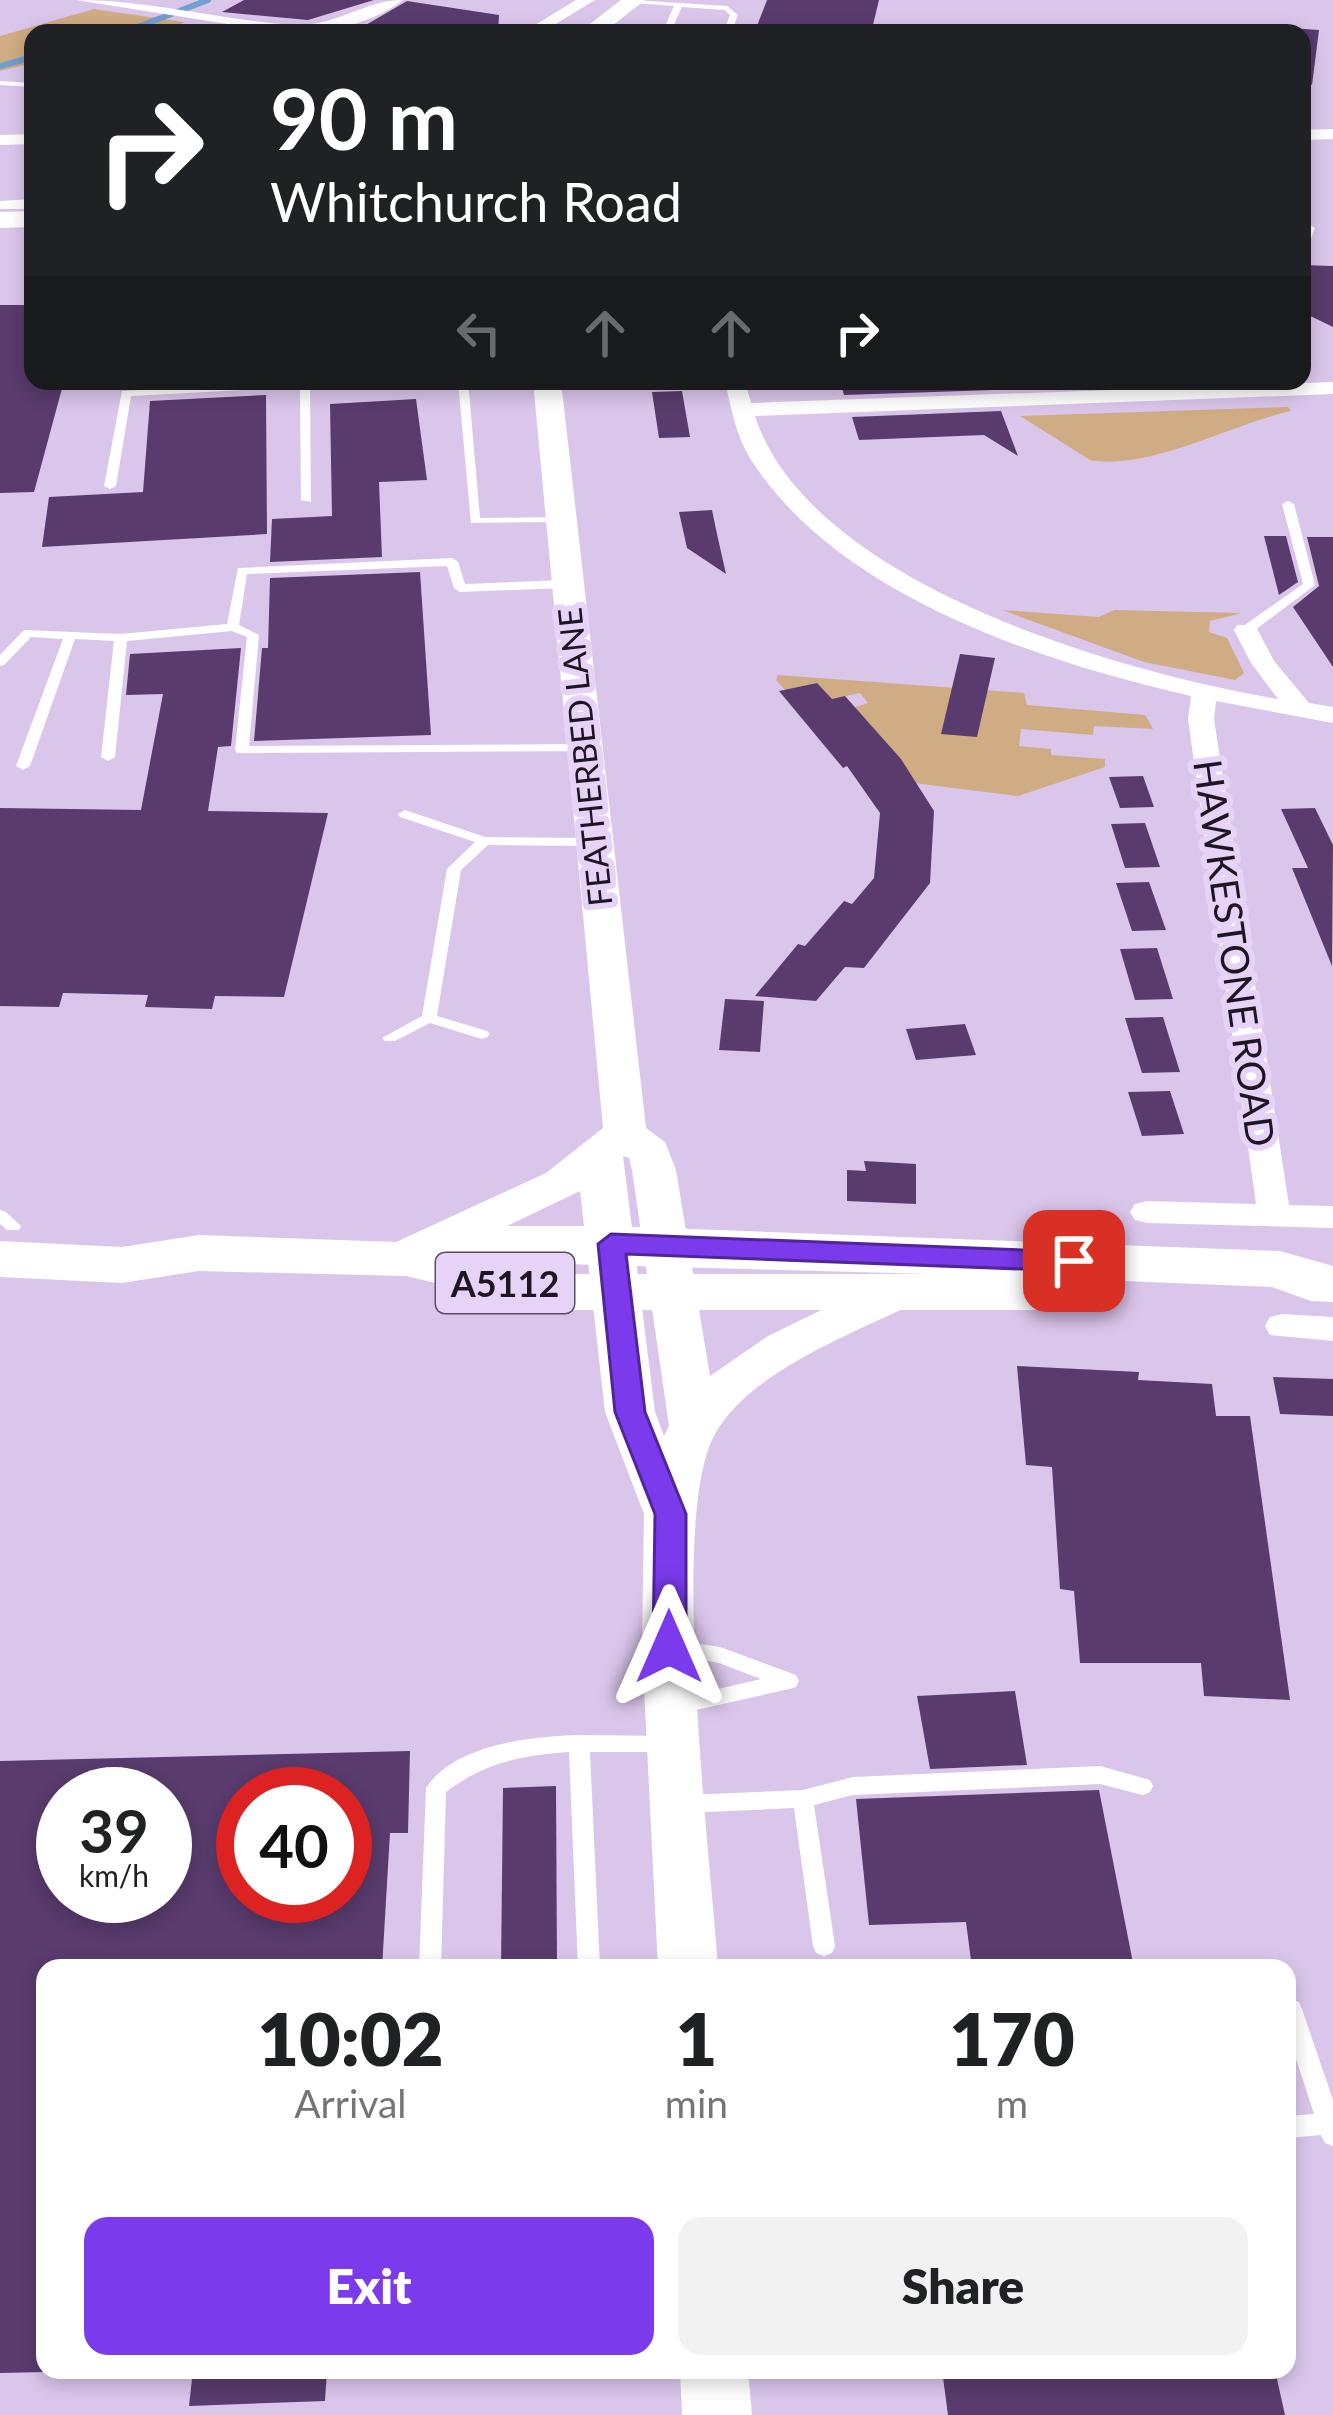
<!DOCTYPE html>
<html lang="en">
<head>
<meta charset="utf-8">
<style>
  body { margin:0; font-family:Lato,sans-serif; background:#f2f2f2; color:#202124; height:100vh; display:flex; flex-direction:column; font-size:45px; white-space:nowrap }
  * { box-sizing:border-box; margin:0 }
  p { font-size:39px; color:#757577 }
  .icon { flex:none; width:66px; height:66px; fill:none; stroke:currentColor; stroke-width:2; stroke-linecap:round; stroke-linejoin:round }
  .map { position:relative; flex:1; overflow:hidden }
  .drawer { position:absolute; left:36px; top:1959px; width:1260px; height:420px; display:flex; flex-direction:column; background:#fff; border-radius:24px; box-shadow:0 6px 18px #0003 }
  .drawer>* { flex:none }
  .guide { position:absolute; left:24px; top:24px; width:1287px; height:366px; border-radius:24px; box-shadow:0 6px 18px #0003; background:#202124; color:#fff; overflow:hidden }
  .speed { position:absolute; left:36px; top:1767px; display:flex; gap:24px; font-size:60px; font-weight:700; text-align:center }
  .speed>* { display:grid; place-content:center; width:156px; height:156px; border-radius:50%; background:#fff; box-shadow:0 6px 18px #0003; line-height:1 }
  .speed small { font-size:30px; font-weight:400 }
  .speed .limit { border:18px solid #d22; background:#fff; color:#111 }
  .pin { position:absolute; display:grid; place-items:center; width:102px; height:102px; color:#fff; margin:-51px; border-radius:24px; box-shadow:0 6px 18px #0006 }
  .me { position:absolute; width:132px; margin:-66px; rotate:0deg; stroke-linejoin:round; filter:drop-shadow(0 0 9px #0008) }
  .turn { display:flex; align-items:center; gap:42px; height:252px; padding:0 48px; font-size:54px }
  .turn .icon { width:156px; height:156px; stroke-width:2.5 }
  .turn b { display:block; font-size:84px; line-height:102px }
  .lanes { display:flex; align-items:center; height:114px; padding:0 48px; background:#0003; justify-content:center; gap:60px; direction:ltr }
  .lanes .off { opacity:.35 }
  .eta { display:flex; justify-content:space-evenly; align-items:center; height:204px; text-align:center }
  .eta b { font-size:72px; font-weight:800; line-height:84px }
  .button { display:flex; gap:24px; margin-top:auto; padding:24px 48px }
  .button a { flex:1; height:138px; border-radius:24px; background:#7c3aed; color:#fff; font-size:48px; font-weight:800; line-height:138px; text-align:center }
  .button a+a { background:#f2f2f2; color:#202124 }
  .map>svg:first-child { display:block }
</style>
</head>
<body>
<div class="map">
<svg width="1333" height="2415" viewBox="0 0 1333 2415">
  <rect width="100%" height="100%" fill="#dbc6eb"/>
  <g fill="#cfac83">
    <polygon points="94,9 184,22 168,33 33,33 33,63 0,71 0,36"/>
    <path d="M1288,407L1291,411C1232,424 1149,471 1090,460L1020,416Z"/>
    <polygon points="1002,610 1099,617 1114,610 1242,613 1210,621 1209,632 1227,638 1244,673 1235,680 1144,662"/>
    <polygon points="778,675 1024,693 1027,705 1145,715 1153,729 1094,726 1093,735 1021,729 1019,746 1051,749 1051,755 1105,759 1105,767 1018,796 914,783 855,707 868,703 860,693 823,701 827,694 817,683 785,690 776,680"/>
  </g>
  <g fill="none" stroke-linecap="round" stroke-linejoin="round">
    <g stroke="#719fd0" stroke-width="6">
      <polyline points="122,33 208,0"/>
      <polyline points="0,66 33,57"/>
    </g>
  </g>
  <g fill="#593b6d" fill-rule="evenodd">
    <polygon points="244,0 374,0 308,20 222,12"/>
    <polygon points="767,0 879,0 871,33 763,33 755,31"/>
    <polygon points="407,1 499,15 498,33 400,33 364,26"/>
    <polygon points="1248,25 1319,30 1312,85 1302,75 1302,33 1256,33"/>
    <polygon points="1302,265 1333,266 1333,327 1302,312"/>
    <polygon points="0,305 33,305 33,381 64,381 34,492 0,493"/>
    <polygon points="840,381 990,381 993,390 844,395"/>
    <polygon points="682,391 690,437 659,438 652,392"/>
    <polygon points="266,395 267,534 42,547 49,497 143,492 150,401"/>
    <polygon points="416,399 427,480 379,482 382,557 270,562 272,519 332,516 330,404"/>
    <polygon points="1001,411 1018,456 984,435 859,440 852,417"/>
    <polygon points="712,510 717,534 726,574 687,548 679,512"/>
    <polygon points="1264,536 1286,536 1298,582 1279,595"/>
    <polygon points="1307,537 1333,537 1333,667 1293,607 1319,586"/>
    <polygon points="420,572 431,735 254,741 262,648 268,648 270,578"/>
    <polygon points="241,648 231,746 218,747 208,811 328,813 284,997 215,996 212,1009 145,1007 148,995 63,993 59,1007 0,1006 0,808 141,810 163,694 126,695 130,654"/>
    <polygon points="960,654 995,658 977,737 941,734"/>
    <polygon points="817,683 832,699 845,696 901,759 934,811 930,883 864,968 845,967 816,1001 755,996 798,944 805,946 844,901 852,904 874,878 880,813 847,766 843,768 779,691"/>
    <polygon points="1143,776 1154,807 1120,808 1109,777"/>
    <polygon points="1315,808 1333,845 1332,966 1292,868 1308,868 1281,809"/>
    <polygon points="1145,823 1160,867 1125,868 1111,824"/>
    <polygon points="1149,882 1166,930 1132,931 1116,883"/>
    <polygon points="1157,948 1173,999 1135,1000 1120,949"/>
    <polygon points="725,999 764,1001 760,1052 719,1050"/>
    <polygon points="1163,1017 1180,1072 1142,1073 1125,1018"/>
    <polygon points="965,1024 976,1055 916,1060 906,1029"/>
    <polygon points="1170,1091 1184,1134 1142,1136 1128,1092"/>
    <polygon points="864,1161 916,1164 916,1204 847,1201 847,1170 866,1171"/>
    <polygon points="1017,1366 1139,1372 1138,1380 1212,1384 1216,1416 1250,1416 1290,1700 1204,1696 1201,1663 1080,1663 1074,1591 1060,1589 1052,1467 1026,1465"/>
    <polygon points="1273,1377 1333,1379 1333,1416 1280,1414"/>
    <polygon points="1015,1691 1027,1765 930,1769 917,1696"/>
    <path d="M410,1751L408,1833H390L382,1968H45V2372L0,2373V1761ZM63,1794H165V1896H63ZM243,1794H345V1896H243Z"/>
    <polygon points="556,1786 557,1968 501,1968 503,1788"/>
    <polygon points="1099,1790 1134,1968 972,1968 966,1922 869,1925 856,1799"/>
    <polygon points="193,2370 327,2370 325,2401 189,2406"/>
    <polygon points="942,2370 1275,2370 1285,2415 948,2415"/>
  </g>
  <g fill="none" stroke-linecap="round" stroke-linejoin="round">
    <g fill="#fff" fill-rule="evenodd">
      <polygon points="631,0 727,6 738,15 731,33 723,33 730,15 725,10 682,7 670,33 662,33 674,6 634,3"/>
      <polygon points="343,23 362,30 363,32 355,33 340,27"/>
      <polygon points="0,81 33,83 33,87 0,85"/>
      <polygon points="303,381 371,381 366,384 310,387 311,502 301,500 300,387 131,396 116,486 110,489 104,486 122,391"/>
      <polygon points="458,381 468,381 480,518 559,517 563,518 563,522 471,523"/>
      <polygon points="1288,501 1294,504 1315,585 1259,627 1250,633 1242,633 1242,627 1303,584 1282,504"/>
      <polygon points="452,558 458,562 465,584 564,580 570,584 564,588 460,592 454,588 447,566 247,574 239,625 259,635 249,746 583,744 588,745 588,751 237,753 235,750 247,637 232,631 127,641 115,757 108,761 101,757 114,641 75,639 30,766 23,770 16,766 63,639 31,637 4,665 0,666 0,655 24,630 121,634 227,624 238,568"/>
      <polygon points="405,810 485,837 592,838 599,842 592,846 488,845 461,870 437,1016 487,1031 490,1034 487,1037 482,1039 430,1023 395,1041 385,1041 382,1038 422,1016 447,869 475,842 400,817 398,814"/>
      <polygon points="0,1210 6,1212 21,1226 19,1230 7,1230 0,1224"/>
      <polygon points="676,1640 720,1647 796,1675 799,1681 796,1687 789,1689 678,1714 671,1712 668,1706 671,1700 761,1679 719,1663 669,1654 666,1648 669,1642"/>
      <path d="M577,1735L669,1736L676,1738L679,1744L676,1750L669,1752H590L600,1968H578L569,1752C522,1755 484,1763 446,1792L441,1968H419L426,1788C455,1744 529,1737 577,1735Z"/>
      <polygon points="1100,1766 1150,1780 1153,1786 1150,1792 1143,1795 1100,1784 853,1795 814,1805 835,1946 832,1953 824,1956 816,1953 813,1946 794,1808 685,1813 678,1810 675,1804 678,1798 685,1795 803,1790 853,1777"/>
      <polygon points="1291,1999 1299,2002 1302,2009 1333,2100 1333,2146 1325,2143 1321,2135 1287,2138 1287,2116 1314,2114 1287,2031 1287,2000"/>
    </g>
    <g fill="#fff" fill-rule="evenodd">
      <path d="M76,0C150,0 220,20 293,25C336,27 364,0 403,0C367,26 328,33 285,33Z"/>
      <polygon points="576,0 595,0 541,33 522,33"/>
      <polygon points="1333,129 1333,139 1302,140 1302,130"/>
      <polygon points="33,134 33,144 0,145 0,135"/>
      <polygon points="33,199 33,209 0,209 0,201"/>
      <polygon points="1302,219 1315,228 1309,243 1302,245"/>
      <path d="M725,381H745L751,403L1333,382V394L755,416C809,584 1122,673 1278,699L1251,663L1234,630L1237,625H1255L1274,661L1309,703L1333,707V723L1216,701L1214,719L1289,1205L1333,1206V1228L1147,1223L1135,1220L1130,1212L1135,1204L1147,1201L1256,1204L1188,719L1191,696C1040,661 840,597 751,460C736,436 731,408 725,381Z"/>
      <polygon points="1282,1314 1333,1317 1333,1341 1270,1335 1265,1326 1270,1317"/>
    </g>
    <g fill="#fff" fill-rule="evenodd">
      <polygon points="621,0 645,0 603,33 578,33"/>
      <polygon points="33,211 33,227 0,228 0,212"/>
      <path d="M533,381H561L646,1128L665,1142L676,1170L710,1376L768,1336L877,1283L894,1278L911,1283L917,1294L911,1305C851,1334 748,1373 715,1434C668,1517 711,1860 718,1968H658L642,1647L644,1514L605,1412L580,1191L426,1265L410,1270L394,1265L387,1254L394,1243L546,1173L603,1128ZM623,1156L629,1158L632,1170L669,1426L664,1436L655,1412Z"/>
      <polygon points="680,2370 748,2370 752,2415 682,2415"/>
    </g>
    <path fill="#fff" fill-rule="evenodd" d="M480,1226H611L1280,1251L1333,1266V1302L1311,1301L1272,1287L1050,1278L1060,1292L1053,1305L1034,1310H550L406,1276L199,1271L122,1283L0,1277V1241L122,1247L199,1235L396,1242ZM492,1262L927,1274H550Z"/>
  </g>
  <polygon fill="#7c3aed" stroke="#51269a" stroke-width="3" points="611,1234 1074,1252 1088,1261 1074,1271 626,1254 645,1412 686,1514 686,1647 681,1656 669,1660 658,1656 653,1647 655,1514 615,1412 598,1244"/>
  <g text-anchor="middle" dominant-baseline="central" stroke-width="12" stroke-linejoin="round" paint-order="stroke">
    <g font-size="33" fill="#1d1522" stroke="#e8d3f8">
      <text transform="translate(584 757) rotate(-96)">FEATHERBED LANE</text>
    </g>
    <rect fill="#e8d3f8" stroke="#5a4e62" stroke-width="3" x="436" y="1253" width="138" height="60" rx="9"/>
    <g font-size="36" font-weight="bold" fill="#1d1522">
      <text x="505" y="1283">A5112</text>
    </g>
    <g font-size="39" fill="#1d1522" stroke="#e8d3f8">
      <text transform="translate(1235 953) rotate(82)">HAWKESTONE ROAD</text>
    </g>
  </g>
</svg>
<div class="speed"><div>39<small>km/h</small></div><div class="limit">40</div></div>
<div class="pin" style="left:1074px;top:1261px;background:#d93025"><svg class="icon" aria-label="arrive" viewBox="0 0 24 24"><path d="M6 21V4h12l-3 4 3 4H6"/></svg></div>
<svg class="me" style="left:669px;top:1647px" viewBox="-20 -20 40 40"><path d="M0-17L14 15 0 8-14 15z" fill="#7c3aed" stroke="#fff" stroke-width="4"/></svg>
<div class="guide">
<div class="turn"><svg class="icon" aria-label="right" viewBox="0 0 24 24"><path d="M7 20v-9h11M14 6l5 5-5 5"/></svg><div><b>90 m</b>Whitchurch Road</div></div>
<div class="lanes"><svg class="icon off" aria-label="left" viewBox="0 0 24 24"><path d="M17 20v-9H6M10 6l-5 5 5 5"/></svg><svg class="icon off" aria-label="ahead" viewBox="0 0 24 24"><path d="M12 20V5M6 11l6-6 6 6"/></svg><svg class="icon off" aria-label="ahead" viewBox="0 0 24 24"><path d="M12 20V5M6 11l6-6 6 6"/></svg><svg class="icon" aria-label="right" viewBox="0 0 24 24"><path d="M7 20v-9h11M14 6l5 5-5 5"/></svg></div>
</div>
<section class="drawer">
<div class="eta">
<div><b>10:02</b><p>Arrival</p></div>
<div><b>1</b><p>min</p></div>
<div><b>170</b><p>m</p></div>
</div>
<div class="button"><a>Exit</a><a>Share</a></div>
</section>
</div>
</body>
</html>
